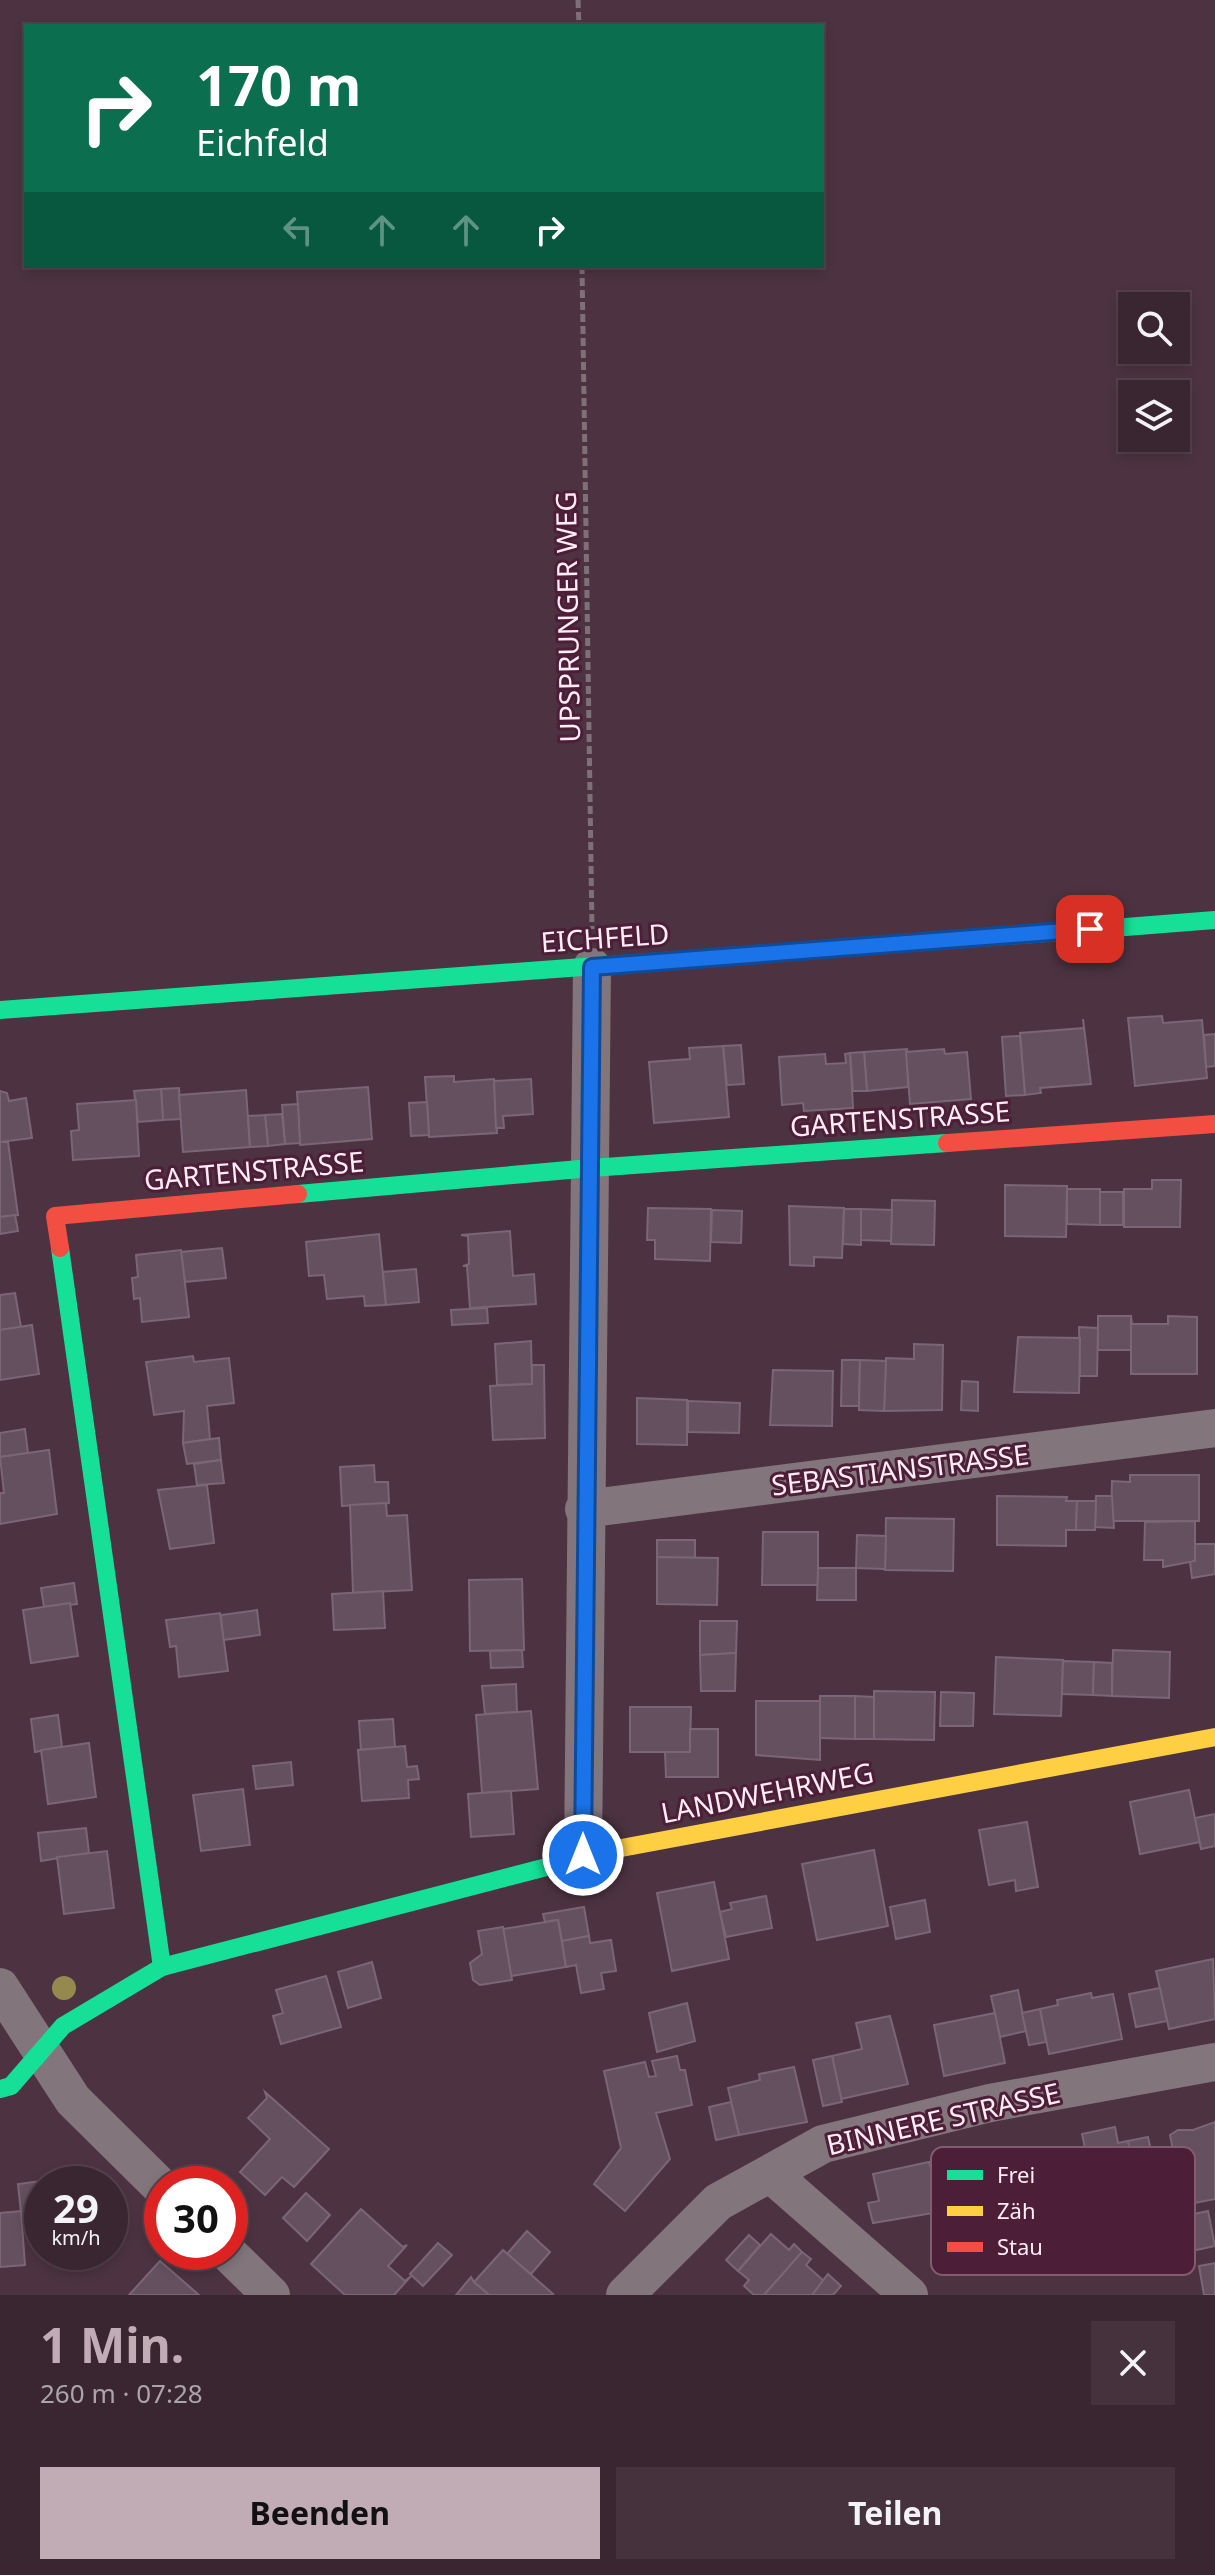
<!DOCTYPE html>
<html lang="de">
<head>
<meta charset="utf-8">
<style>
  body { margin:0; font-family:"Noto Sans",sans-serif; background:#45323d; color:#f1f3f6; height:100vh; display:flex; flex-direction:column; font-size:30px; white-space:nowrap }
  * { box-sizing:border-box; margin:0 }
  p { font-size:26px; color:#aba5ab }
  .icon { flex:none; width:44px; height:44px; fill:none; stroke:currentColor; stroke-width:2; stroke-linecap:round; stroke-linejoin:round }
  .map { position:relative; height:2295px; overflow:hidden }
  .drawer { display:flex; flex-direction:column; background:#3a2631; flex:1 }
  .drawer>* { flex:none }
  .top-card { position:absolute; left:24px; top:24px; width:800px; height:244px; border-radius:0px; box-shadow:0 4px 12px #0003,0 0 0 2px #54434d; background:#0b6e4f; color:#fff; overflow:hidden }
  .tools { position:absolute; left:1118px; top:292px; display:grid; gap:16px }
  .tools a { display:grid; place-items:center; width:72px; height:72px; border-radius:0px; background:#3a2631; box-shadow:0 4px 12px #0003,0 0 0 2px #54434d; font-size:40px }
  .speed { position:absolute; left:24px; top:2166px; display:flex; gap:16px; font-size:40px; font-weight:700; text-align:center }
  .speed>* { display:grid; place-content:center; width:104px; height:104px; border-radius:50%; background:#3a2631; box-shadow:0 4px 12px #0003,0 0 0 2px #54434d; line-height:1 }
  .speed small { font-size:20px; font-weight:400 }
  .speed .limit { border:12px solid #d22; background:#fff; color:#111 }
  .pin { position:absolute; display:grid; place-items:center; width:68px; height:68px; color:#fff; margin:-34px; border-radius:16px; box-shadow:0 4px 12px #0006 }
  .me { position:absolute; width:88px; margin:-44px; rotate:0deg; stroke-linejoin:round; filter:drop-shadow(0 0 6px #0008) }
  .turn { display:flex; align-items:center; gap:28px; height:168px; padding:0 40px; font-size:36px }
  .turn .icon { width:104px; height:104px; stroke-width:2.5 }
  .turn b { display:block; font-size:56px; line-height:68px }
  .lanes { display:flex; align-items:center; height:76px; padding:0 40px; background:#0003; justify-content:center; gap:40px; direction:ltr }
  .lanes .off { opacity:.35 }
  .round { display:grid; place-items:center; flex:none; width:84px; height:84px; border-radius:0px; background:#45323d }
  .head { display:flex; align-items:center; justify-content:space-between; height:136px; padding:0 40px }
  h1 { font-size:48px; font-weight:700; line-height:60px; color:#c1abb5 }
  .action { display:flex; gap:16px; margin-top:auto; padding:16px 40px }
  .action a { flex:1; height:92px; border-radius:0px; background:#c1abb5; color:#111; font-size:32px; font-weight:700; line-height:92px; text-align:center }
  .action a+a { background:#45323d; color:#f1f3f6 }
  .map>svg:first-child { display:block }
</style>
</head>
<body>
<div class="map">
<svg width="1215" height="2295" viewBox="0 0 1215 2295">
  <rect width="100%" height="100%" fill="#4d3341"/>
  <g fill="#64505e" stroke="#7a6674" stroke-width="2">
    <polygon points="1162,1016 1163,1023 1202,1020 1207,1078 1135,1086 1128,1018"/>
    <polygon points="1083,1019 1091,1084 1040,1088 1041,1093 1025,1095 1020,1033 1084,1028"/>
    <polygon points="1215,1034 1215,1066 1206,1067 1204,1035"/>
    <polygon points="1020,1036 1025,1095 1006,1096 1002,1037"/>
    <polygon points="741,1045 744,1084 727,1085 723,1046"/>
    <polygon points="723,1046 729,1117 654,1123 649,1062 690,1059 689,1048"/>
    <polygon points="907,1049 908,1087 867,1091 864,1052"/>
    <polygon points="944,1049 945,1054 967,1052 971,1099 910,1104 906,1052"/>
    <polygon points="864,1052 867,1091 853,1091 850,1053"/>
    <polygon points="850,1053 853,1108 804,1111 803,1103 782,1105 779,1057 825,1054 826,1064 846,1063 845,1054"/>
    <polygon points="454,1076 454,1082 494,1079 497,1133 429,1137 425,1077"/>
    <polygon points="531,1079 533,1114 503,1116 504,1128 496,1128 494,1081"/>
    <polygon points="368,1087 372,1139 300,1145 297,1092"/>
    <polygon points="179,1088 181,1119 163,1120 161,1089"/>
    <polygon points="161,1089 163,1120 138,1122 134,1091"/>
    <polygon points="246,1090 250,1147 183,1152 179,1095"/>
    <polygon points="0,1091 7,1093 9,1101 26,1098 32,1138 0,1142"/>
    <polygon points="136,1100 139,1156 73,1160 71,1131 79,1130 77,1104"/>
    <polygon points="427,1102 429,1135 411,1136 409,1103"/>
    <polygon points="298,1104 300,1143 285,1144 282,1105"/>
    <polygon points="282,1114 285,1144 268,1146 265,1115"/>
    <polygon points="265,1115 268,1146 250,1147 248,1116"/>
    <polygon points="0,1142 8,1142 18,1215 0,1217"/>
    <polygon points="1152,1180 1181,1180 1180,1227 1124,1227 1124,1189 1152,1189"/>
    <polygon points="1005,1185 1067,1186 1066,1237 1005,1236"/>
    <polygon points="1067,1189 1100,1189 1100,1225 1067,1224"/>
    <rect x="1100" y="1192" width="23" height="33"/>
    <polygon points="892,1200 935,1201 934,1245 891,1244"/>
    <polygon points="789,1206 844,1208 842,1258 814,1257 814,1266 790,1265"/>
    <polygon points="648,1208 711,1209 710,1261 655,1259 655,1240 647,1240"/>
    <polygon points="844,1209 861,1209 861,1245 843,1244"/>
    <polygon points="861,1209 892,1210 891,1241 861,1240"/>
    <polygon points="712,1210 742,1211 741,1243 711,1242"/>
    <polygon points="15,1215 18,1231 0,1234 0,1217"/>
    <polygon points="510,1231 513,1276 534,1274 536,1304 470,1308 467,1266 463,1266 469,1264 468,1236 461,1235"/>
    <polygon points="379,1234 386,1305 365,1306 364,1296 327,1299 324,1275 309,1276 306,1242"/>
    <polygon points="222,1248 226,1278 185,1282 181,1252"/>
    <polygon points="181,1250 189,1317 142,1322 140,1298 134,1299 132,1278 138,1277 136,1255"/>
    <polygon points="416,1269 419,1302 386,1305 383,1272"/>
    <polygon points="15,1293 21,1327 0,1330 0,1295"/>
    <polygon points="487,1308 488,1323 452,1325 451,1310"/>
    <rect x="1098" y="1316" width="33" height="34"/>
    <polygon points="1131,1316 1132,1324 1168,1324 1168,1316 1197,1317 1197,1374 1131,1374"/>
    <polygon points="32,1325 39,1374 0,1380 0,1330"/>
    <polygon points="1079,1327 1098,1328 1097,1376 1080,1376"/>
    <polygon points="1018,1337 1080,1338 1079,1393 1014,1392"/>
    <polygon points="531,1341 532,1384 497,1385 495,1344"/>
    <polygon points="914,1344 943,1345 942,1410 884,1411 886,1358 914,1359"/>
    <polygon points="193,1356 194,1362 229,1358 234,1403 207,1406 210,1439 183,1443 184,1411 154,1415 146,1362"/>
    <polygon points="842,1360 860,1360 859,1406 841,1406"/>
    <polygon points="860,1360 886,1361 884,1411 859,1410"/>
    <polygon points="532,1365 544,1365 545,1438 493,1440 490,1386 532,1384"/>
    <polygon points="773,1370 833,1371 832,1426 770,1425"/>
    <polygon points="962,1381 978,1382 978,1411 961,1410"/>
    <polygon points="637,1398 687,1400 687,1445 637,1444"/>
    <polygon points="688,1401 740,1403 739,1433 688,1432"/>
    <polygon points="25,1429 28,1453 0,1457 0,1433"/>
    <polygon points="219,1438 221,1460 187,1464 183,1443"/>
    <polygon points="49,1450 57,1514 0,1524 0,1493 4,1493 0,1457"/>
    <polygon points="221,1460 224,1483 197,1485 194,1464"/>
    <polygon points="374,1465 375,1482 388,1482 389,1503 342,1506 340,1467"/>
    <polygon points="1130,1475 1199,1475 1199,1521 1111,1521 1112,1481 1130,1482"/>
    <polygon points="207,1485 214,1543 170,1549 158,1490"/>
    <polygon points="997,1496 1067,1497 1066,1501 1077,1501 1076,1530 1066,1530 1066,1546 997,1545"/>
    <polygon points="1096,1496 1112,1496 1114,1528 1095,1527"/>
    <polygon points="1077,1501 1096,1501 1095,1530 1076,1530"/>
    <polygon points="386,1503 387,1516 407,1515 412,1590 353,1593 350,1505"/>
    <polygon points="886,1518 954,1519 953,1571 885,1570"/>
    <polygon points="1195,1521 1195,1561 1163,1567 1163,1560 1144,1560 1145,1522"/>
    <polygon points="763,1532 818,1532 818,1585 762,1585"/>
    <polygon points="857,1535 886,1536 885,1569 856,1568"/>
    <rect x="657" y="1540" width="38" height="18"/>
    <polygon points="1195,1544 1215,1544 1215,1574 1192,1578 1190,1562 1195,1561"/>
    <polygon points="657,1557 718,1558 717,1605 657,1604"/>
    <polygon points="818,1568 856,1568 856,1600 817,1600"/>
    <polygon points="522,1579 524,1650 470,1651 469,1580"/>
    <polygon points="74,1583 77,1604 44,1607 41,1588"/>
    <polygon points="383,1591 385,1628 334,1630 332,1594"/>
    <polygon points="70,1603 78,1656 31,1663 23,1610"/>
    <polygon points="257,1610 260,1635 223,1640 221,1615"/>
    <polygon points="220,1613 228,1671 179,1677 176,1646 170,1647 166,1620"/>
    <polygon points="700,1621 737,1621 736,1653 700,1655"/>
    <polygon points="522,1650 523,1667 491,1668 490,1651"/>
    <polygon points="1113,1650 1170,1652 1169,1698 1112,1696"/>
    <polygon points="736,1653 735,1691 701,1691 700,1655"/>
    <polygon points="996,1657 1063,1660 1061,1716 994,1714"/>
    <polygon points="1063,1661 1094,1662 1093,1695 1062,1694"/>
    <polygon points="1094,1662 1112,1663 1112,1696 1093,1695"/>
    <polygon points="516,1684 517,1712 485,1714 482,1686"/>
    <polygon points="874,1691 935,1692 934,1740 874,1739"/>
    <polygon points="941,1692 974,1693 973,1726 940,1726"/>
    <polygon points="820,1696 855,1696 855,1739 820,1738"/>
    <polygon points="855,1696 874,1697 874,1739 855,1739"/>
    <polygon points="756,1701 820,1701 820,1760 756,1755"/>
    <polygon points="630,1707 691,1707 690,1752 630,1752"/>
    <polygon points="531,1711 538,1789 482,1793 476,1715"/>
    <polygon points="58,1715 62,1747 35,1752 31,1719"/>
    <polygon points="393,1719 395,1747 361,1750 359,1721"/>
    <polygon points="690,1729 718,1729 718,1777 666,1777 665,1752 690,1752"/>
    <polygon points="89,1743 96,1797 48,1804 41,1750"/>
    <polygon points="405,1746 407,1767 417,1766 419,1779 408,1780 409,1798 362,1801 358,1750"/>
    <polygon points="291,1762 293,1785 256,1789 253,1766"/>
    <polygon points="243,1789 250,1845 201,1851 193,1795"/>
    <polygon points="1189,1790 1200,1842 1140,1854 1130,1802"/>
    <polygon points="511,1791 514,1834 471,1837 468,1794"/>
    <polygon points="1215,1814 1215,1846 1201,1849 1195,1818"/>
    <polygon points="1027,1822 1038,1887 1016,1891 1015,1880 989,1885 979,1830"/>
    <polygon points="86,1828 89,1853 41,1861 38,1833"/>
    <polygon points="874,1850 888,1926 817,1940 802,1864"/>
    <polygon points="107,1851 114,1908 64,1914 57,1857"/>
    <polygon points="714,1882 729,1959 672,1971 657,1893"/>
    <polygon points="766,1896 772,1928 726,1937 720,1912 732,1909 730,1903"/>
    <polygon points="925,1900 930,1932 896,1939 890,1907"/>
    <polygon points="584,1907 589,1936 562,1941 558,1920 545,1922 543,1914"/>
    <polygon points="558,1920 566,1967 511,1976 503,1929"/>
    <polygon points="503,1927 512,1980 480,1985 473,1980 470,1963 482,1954 478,1931"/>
    <polygon points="589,1936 590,1943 611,1940 616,1971 601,1973 604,1989 581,1993 576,1965 566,1967 562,1941"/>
    <polygon points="1213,1959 1215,2019 1169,2029 1156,1971"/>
    <polygon points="372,1962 381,1998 348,2008 338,1972"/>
    <polygon points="326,1976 341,2027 281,2044 273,2016 283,2013 276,1990"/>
    <polygon points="1160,1988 1167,2021 1136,2027 1129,1994"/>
    <polygon points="1018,1990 1026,2031 1000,2037 991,1996"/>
    <polygon points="1091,1993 1092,1998 1113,1994 1122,2039 1049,2054 1040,2009 1058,2005 1057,2000"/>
    <polygon points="687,2003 695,2041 657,2052 649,2013"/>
    <polygon points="1040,2009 1046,2042 1029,2045 1022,2013"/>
    <polygon points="995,2013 1005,2063 944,2076 934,2025"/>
    <polygon points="890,2016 908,2084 841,2099 832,2056 862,2049 856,2023"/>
    <polygon points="677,2056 680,2070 685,2070 692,2105 656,2113 670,2159 625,2211 594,2184 621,2148 604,2071 645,2062 649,2077 656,2076 652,2061"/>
    <polygon points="832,2056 842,2102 823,2106 813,2060"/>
    <polygon points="794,2067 807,2122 739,2135 728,2088 760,2080 759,2074"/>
    <polygon points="265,2092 329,2149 294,2187 282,2177 265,2195 240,2172 270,2139 248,2118 267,2098"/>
    <polygon points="731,2102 739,2135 716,2140 709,2107"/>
    <polygon points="1215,2122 1215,2199 1184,2205 1170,2135 1178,2130 1193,2130"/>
    <polygon points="1115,2127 1118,2143 1128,2141 1140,2193 1106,2200 1103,2185 1093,2187 1082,2134"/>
    <polygon points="1148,2137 1156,2173 1136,2177 1128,2141"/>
    <polygon points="929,2162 945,2211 873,2223 868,2203 879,2201 873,2174"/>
    <polygon points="57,2179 57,2184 42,2184 42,2221 22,2223 18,2184"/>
    <polygon points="306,2193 330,2215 307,2241 283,2218"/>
    <polygon points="361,2209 403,2247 407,2245 388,2266 405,2281 411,2276 394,2295 345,2295 311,2264"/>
    <polygon points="21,2211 25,2265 0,2267 0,2213"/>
    <polygon points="1208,2211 1215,2246 1173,2255 1166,2220"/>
    <polygon points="527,2231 550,2252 531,2274 507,2254"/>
    <polygon points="771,2234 789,2250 794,2244 802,2252 764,2295 754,2295 744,2286 749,2280 738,2271"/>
    <polygon points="749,2235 760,2245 738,2271 726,2260"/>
    <polygon points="438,2243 452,2255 423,2286 410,2274"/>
    <polygon points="503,2250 553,2294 551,2295 489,2295 474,2282"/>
    <polygon points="802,2252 811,2259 806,2265 824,2281 812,2295 764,2295"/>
    <polygon points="160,2261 199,2295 129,2295"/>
    <polygon points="1215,2263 1215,2295 1204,2295 1199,2266"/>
    <polygon points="828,2274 841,2286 833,2295 812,2295"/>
    <polygon points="471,2277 474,2282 489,2295 456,2295"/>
  </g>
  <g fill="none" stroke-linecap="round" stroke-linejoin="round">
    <g stroke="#7d7077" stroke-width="5" stroke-dasharray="8 4" stroke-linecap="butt">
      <polyline points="578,0 579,26"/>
      <polyline points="582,266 592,929"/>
    </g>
    <g stroke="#82767c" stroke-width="38">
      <polyline points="584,1509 1215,1428"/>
      <polyline points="583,1855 592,967"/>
      <polyline points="0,1987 73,2100 162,2188"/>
      <polyline points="771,2174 909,2295"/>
      <polyline points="227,2252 271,2295"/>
      <polyline points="625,2295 718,2202 823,2144 990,2103 1215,2062"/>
    </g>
    <g stroke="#16e098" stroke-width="18">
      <polyline points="1113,928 1215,920"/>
      <polyline points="0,1010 732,956"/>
      <polyline points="298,1194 591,1168 947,1143"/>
      <polyline points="60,1248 162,1967"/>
      <polyline points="0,2089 11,2086 63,2026 162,1967 616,1849"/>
    </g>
    <g stroke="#ffcf43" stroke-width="18">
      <polyline points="732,956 1113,928"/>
      <polyline points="616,1849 1215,1737"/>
    </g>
    <g stroke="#f24e42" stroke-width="18">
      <polyline points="947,1143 1215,1124"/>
      <polyline points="60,1248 55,1216 298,1194"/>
    </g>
  </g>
  <circle fill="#96894e" cx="64" cy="1988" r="12"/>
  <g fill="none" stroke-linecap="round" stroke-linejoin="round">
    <g stroke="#114b97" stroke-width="20">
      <polyline id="route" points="583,1855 592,967 1090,929"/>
    </g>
    <use href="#route" stroke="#1a73e8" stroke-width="14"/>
  </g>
  <g text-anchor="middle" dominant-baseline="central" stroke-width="6" stroke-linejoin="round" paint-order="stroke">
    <g font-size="28" fill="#ffecf4" stroke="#4c1e37">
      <text transform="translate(567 617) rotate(-91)">UPSPRUNGER WEG</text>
      <text transform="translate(605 937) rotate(-4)">EICHFELD</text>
      <text transform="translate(900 1118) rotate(-4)">GARTENSTRASSE</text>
      <text transform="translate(254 1170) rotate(-5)">GARTENSTRASSE</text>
      <text transform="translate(900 1469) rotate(-7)">SEBASTIANSTRASSE</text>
      <text transform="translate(767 1792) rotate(-11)">LANDWEHRWEG</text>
      <text transform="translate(943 2118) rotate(-13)">BINNERE STRASSE</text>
    </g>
  </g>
  <rect x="931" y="2147" width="264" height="128" rx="12" fill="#4c1e37" stroke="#825c70" stroke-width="2"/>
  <rect x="947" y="2170" width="36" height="10" fill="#16e098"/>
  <rect x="947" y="2206" width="36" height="10" fill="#ffcf43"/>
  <rect x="947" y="2242" width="36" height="10" fill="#f24e42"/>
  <g font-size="22" fill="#ffecf4">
    <text x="997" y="2183">Frei</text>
    <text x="997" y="2219">Zäh</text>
    <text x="997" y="2255">Stau</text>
  </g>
</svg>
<div class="tools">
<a><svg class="icon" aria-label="search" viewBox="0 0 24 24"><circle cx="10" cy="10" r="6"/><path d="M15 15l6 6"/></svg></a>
<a><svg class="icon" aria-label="layers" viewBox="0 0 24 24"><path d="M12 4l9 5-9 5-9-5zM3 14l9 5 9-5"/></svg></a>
</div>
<div class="speed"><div>29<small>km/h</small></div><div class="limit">30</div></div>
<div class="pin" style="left:1090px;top:929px;background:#d93025"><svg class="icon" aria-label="arrive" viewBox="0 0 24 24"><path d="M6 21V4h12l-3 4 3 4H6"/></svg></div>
<svg class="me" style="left:583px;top:1855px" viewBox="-20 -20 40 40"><circle r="17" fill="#1a73e8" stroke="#fff" stroke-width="3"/><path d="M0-11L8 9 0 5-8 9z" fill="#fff"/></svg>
<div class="top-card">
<div class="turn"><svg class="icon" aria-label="right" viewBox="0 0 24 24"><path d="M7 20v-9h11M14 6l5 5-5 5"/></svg><div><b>170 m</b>Eichfeld</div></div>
<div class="lanes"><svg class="icon off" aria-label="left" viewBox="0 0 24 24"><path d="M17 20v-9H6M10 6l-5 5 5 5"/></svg><svg class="icon off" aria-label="ahead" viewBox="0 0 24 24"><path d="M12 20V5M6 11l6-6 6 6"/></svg><svg class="icon off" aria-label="ahead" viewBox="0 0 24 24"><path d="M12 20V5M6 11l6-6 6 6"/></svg><svg class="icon" aria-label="right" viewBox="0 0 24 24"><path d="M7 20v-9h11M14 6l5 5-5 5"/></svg></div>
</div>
</div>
<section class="drawer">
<div class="head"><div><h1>1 Min.</h1><p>260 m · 07:28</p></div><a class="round"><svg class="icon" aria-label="close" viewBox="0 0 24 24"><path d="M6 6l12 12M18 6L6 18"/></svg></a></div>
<div class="action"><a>Beenden</a><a>Teilen</a></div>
</section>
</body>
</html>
